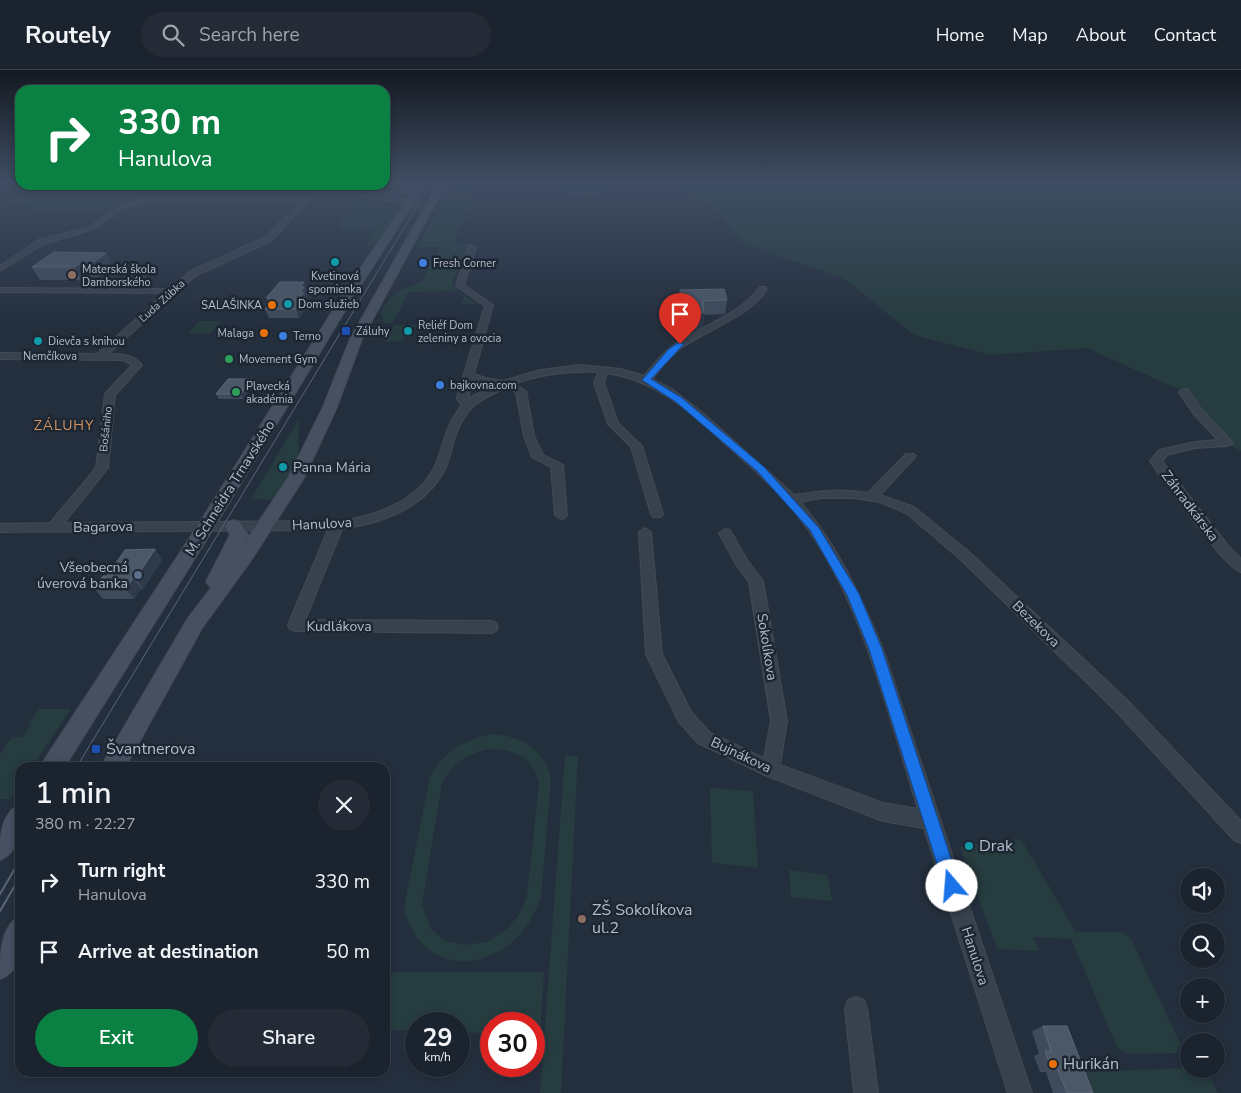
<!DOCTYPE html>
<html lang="en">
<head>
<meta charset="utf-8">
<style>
  body { margin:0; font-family:"Nunito Sans",sans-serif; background:#242b36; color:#f1f3f6; height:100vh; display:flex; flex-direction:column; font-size:19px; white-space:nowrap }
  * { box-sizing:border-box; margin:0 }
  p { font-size:16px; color:#a0a4aa }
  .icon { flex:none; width:28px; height:28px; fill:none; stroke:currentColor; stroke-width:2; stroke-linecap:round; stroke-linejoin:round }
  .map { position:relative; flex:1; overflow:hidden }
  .drawer { position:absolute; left:15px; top:692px; width:375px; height:315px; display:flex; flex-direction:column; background:#1b232e; border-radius:15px; box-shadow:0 2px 8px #0003,0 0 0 1px #39404a }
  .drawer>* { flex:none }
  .banner { position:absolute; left:15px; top:15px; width:375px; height:105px; border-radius:15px; box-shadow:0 2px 8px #0003,0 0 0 1px #39404a; background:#0b8043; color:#fff; overflow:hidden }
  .controls { position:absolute; left:1180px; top:798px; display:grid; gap:10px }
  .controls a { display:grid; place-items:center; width:45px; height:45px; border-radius:50%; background:#1b232e; box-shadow:0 2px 8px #0003,0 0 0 1px #39404a; font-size:25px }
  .speed { position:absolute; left:405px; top:942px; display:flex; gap:10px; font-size:25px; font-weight:700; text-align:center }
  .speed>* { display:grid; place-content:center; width:65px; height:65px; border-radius:50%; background:#1b232e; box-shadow:0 2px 8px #0003,0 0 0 1px #39404a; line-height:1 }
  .speed small { font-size:12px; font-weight:400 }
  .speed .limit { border:8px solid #d22; background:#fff; color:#111 }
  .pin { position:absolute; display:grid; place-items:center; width:42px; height:42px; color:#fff; margin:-51px -21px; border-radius:50% 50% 50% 0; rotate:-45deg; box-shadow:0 0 5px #0007 }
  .pin .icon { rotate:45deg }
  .me { position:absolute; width:55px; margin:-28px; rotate:342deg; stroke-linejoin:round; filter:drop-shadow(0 0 4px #0008) }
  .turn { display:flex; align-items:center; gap:18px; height:105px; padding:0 20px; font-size:22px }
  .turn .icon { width:65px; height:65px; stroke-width:2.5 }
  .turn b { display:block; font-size:35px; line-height:42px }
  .round { display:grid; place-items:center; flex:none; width:52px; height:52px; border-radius:26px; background:#242b36 }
  .overview { display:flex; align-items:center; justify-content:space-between; height:85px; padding:0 20px }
  h1 { font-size:30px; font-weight:600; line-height:38px }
  .primary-button { display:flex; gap:10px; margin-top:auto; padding:10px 20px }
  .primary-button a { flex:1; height:58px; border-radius:30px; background:#0b8043; color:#fff; font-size:20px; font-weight:600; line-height:58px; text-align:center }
  .primary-button a+a { background:#242b36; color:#f1f3f6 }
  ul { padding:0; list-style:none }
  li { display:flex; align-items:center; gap:15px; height:70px; padding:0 20px }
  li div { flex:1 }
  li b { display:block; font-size:19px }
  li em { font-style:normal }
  header { display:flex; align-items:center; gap:30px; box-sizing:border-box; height:70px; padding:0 25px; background:#1b232e; border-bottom:1px solid #39404a }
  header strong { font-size:24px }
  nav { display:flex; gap:28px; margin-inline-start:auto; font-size:18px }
  .search { width:350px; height:45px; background:#242b36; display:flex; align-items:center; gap:12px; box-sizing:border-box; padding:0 18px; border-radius:28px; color:#a0a4aa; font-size:19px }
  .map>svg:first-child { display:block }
</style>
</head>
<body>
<header>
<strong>Routely</strong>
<div class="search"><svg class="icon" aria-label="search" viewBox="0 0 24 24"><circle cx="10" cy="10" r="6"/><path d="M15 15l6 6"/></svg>Search here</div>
<nav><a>Home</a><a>Map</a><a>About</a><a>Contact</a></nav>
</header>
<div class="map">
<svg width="1241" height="1023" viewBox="0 0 1241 1023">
  <rect width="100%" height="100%" fill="#242f3e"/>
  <g fill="#263c3f" fill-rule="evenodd">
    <polygon points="454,112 477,112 471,124 456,126 448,124"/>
    <path d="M557,112H618L610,117L616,120C601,129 572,127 555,122Z"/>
    <polygon points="679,112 1241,112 1241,381 1227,373 1184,322 1087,278 991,285 914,265 845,209 743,173 708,135 685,124 678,117"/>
    <polygon points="49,115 145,115 107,139 38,139 3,131"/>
    <polygon points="449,129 472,129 454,173 419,173 441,134"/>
    <polygon points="357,131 399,138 400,141 378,173 365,175 377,159 338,160 341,156 338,155"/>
    <path d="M418,174H471L468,183L464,184L452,214L455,219L477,234H461L464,227L456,221L409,222L394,251L392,253H384L381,242C393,220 402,220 423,211L439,177H419L417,181Z"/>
    <polygon points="122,197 157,197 136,215 88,215 96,208 120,209 131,199 120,198"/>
    <polygon points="200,251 222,251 210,264 188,263"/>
    <polygon points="394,255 449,255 448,258 410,257 403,271 386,272"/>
    <polygon points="299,349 298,393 276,430 251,429"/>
    <polygon points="39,639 71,639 32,697 20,698 20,715 11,729 0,729 0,684 12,667 22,667 32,654 29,653"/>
    <path d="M493,664C522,666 546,680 551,711L541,827C534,845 527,860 512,872C470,908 415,892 404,837L430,706C445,681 464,669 493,664ZM489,679C514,679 531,686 539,712L527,826L520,843L508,858L487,872L463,875L446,871L431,859L422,835L442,713C453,693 467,684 489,679Z"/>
    <polygon points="565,686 578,686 561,1023 540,1023"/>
    <polygon points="710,718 753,721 758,798 712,793"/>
    <polygon points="1021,769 1076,862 1123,862 1131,869 1180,973 1177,983 1127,984 1117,977 1071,869 1034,867 1039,881 997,879 960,777"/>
    <polygon points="789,800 828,805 832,831 791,827"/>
    <polygon points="386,902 544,902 540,964 534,964 534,954 491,954 491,963 459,962 459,954 416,954 416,961 385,960"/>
    <polygon points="1189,998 1206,999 1218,1023 1088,1023 1079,1002"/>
  </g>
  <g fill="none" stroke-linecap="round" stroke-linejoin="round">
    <g stroke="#414a57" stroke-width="2">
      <g id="minor">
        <path d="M322,115L328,116L316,123L271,171L195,206L108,284C121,284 133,284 142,295L115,325L108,398L64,453L339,451C377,446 422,430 437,391C444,371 448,352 462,335L457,329L458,323L485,236L456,216L469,175L476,177L464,215L493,235L474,304L485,308L503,311L540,300L580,295L621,299L644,306C653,295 662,283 674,275C703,254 737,247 760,217H766V221C743,250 710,258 681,278C669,286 661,298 652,309L673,320L704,344L794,425C819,421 843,418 868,423L906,384H914L916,386L914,388L880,425L914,437L968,481L1127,630L1241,751V773L1234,770L1115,640L958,487L906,443L880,432L854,428H822L800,432C838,475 861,527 883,579L1032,1023H1008L924,758L883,751L765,705L698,673L679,652L646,584L639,462L645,458L651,462L662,584L691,642L710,663L764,688L771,651L749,512L737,496L719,463L725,459L730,460L747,490L763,511L787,651L780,695L883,733L918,739C888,645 862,529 801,450C779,421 750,396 722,371C688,339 654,310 607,303L604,313L618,353L642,376L663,444L661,447H653L651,444L631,377L608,354L594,313L598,302C569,301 541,304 514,314L526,321L534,366L543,385L563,395L567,445L565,448L561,449L555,445L551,397L532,387L524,366L516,322L505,318C478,330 465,338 455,367C452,377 450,387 446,397C427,437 383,453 342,459L305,550L491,551L496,553L498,557L496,561L491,563L295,561L290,559L288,555L328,460L0,462V454L50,453L96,398L105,324L132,295L123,290L0,289V283L97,284L165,223L0,222V218L171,219L189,202L265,167L301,132L144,133L125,137L94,159L44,174L0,201V196L38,170L90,157L121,135L144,129L304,128L312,121ZM472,310L492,316L468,329Z"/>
        <path d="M1184,319L1188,320L1201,339L1233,373L1227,376L1195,378L1167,385L1162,391L1230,478L1241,489V502C1223,497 1164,411 1150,391L1159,380L1195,372L1218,370L1193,343L1179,322Z"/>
        <polygon points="856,927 864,930 867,938 878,1023 854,1023 845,938 848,930"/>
      </g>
    </g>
    <g stroke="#414a57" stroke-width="3">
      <polygon id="tertiary" points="315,115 330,115 382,126 382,122 419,115 422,115 422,119 385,126 421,133 433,140 429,142 416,137"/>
    </g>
    <g stroke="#414a57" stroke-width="2">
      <g id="secondary">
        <polygon points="419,112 427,112 357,221 215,456 64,698 39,698 200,452 345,221"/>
        <polygon points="439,112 447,112 362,269 337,337 304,408 250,492 202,558 125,698 100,698 188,548 211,518 206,512 230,465 225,456 228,452 234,450 240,452 248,465 241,478 288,408 323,337 350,269"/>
        <path d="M20,734C20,756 23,780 0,790C0,768 0,744 20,734Z"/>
        <path d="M20,846C20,870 26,899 0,909C0,886 0,857 20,846Z"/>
      </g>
    </g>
    <use href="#minor" fill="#38414e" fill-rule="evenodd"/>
    <use href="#tertiary" fill="#38414e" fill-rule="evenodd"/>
    <use href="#secondary" fill="#465061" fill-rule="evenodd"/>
    <polyline stroke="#5a6575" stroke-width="1" points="76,698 432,112"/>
    <g stroke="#5a6575" stroke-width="2">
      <polyline points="0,824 20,790"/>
      <polyline points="0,841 20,807"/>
    </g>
  </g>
  <g fill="#3f4b5c">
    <polygon points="106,183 112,196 98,207 86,207 82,210 40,210 32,197"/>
    <polygon points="680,220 727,230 725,244 704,245 703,256 697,259 682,259 679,233"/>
    <polygon points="307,221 306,222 307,226 306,228 307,232 306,233 307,237 299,248 269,248 265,239 267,237 266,234 268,231 266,228"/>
    <polygon points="252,309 254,314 243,329 219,329 216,324"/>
    <polygon points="155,479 162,490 143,519 141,519 134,529 103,529 94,518 107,506"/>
    <polygon points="1043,956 1093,1023 1053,1023 1046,1002 1040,1002 1034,986 1039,984 1032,961"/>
  </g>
  <g fill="#2f3b4b">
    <polygon points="106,183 112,196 98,207 91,194"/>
    <polygon points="79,194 86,207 82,210 74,197"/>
    <polygon points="304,212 307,221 306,222 307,226 306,228 307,232 306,233 307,237 299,248 296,239 300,228 300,217"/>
    <polygon points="704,242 703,256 697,259 698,245"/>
    <polygon points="252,309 254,314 243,329 241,324"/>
    <polygon points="155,479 162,490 143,519 136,508"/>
    <polygon points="133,508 141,519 134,529 126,519"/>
  </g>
  <g fill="#4b5868" stroke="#5c6777">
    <polygon points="54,182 106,183 91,194 79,194 74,197 32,197"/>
    <polygon points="280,212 304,212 300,217 304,217 300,223 304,223 300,228 304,228 296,239 265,239 270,234 266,234 270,228 266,228"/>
    <polygon points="724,219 727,230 703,231 704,242 698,245 683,245 680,220"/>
    <polygon points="228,309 252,309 241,324 216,324"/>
    <polygon points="155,479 136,508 133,508 126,519 94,518 103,506 107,506 125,480"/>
    <polygon points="1043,956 1067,956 1093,1023 1067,1023 1057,998 1051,998 1045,981 1051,981"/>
  </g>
  <linearGradient id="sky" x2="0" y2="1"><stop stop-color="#141a22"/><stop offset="0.44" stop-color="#3f4d63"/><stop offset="1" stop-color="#3f4d63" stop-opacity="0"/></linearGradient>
  <rect width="1241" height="255" fill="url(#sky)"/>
  <polygon fill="#1a73e8" stroke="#114b97" points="678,273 684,274 651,309 682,328 764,397 819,458 859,524 882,579 960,816 958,821 952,824 946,821 944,816 869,579 847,525 810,460 757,401 676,332 642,310 669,279"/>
  <g fill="#0f9aa8" stroke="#1d2633" stroke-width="2">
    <circle cx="335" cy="192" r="5"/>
    <circle cx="288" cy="234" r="5"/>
    <circle cx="408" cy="261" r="5"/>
    <circle cx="38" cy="271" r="5"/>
    <circle cx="283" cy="397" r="5"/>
    <circle cx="969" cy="776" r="5"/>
  </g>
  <g fill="#3f7fe0" stroke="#1d2633" stroke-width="2">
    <circle cx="423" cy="193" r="5"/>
    <circle cx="283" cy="266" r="5"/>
    <circle cx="440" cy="315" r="5"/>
  </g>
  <g fill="#8d6e63" stroke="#1d2633" stroke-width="2">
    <circle cx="72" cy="205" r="5"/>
    <circle cx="582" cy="849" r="5"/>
  </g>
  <g fill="#e8710a" stroke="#1d2633" stroke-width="2">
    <circle cx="272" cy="235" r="5"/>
    <circle cx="264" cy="263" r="5"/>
    <circle cx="1053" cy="994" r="5"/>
  </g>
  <g fill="#1a4fb4" stroke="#1d2633" stroke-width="2">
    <rect x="341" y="256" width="10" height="10" rx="2.5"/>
    <rect x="91" y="674" width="10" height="10" rx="2.5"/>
  </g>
  <g fill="#2e9e5b" stroke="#1d2633" stroke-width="2">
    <circle cx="229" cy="289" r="5"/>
    <circle cx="236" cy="322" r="5"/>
  </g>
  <circle fill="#5c6f8a" stroke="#1d2633" stroke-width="2" cx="138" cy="505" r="5"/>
  <g text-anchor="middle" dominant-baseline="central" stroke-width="5" stroke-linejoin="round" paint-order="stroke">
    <g font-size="11" fill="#b4bcc9" stroke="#1d2633" text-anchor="start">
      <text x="433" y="193">Fresh Corner</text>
      <text x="82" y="199">Materská škola<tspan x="82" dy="13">Damborského</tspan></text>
      <text x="335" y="206" text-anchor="middle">Kvetinová<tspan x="335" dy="13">spomienka</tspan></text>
      <text x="298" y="234">Dom služieb</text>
      <text x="262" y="235" text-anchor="end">SALAŠINKA</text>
      <text x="418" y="255">Reliéf Dom<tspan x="418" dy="13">zeleniny a ovocia</tspan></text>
      <text x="356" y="261">Záluhy</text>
      <text x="254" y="263" text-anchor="end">Malaga</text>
      <text x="293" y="266">Terno</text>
      <text x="48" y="271">Dievča s knihou</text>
      <text x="239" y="289">Movement Gym</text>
      <text x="450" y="315">bajkovna.com</text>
      <text x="246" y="316">Plavecká<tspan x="246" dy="13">akadémia</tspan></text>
    </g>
    <g font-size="11" fill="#b4bcc9" stroke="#1d2633">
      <text transform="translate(162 231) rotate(-42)">Ľuda Zúbka</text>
      <text x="50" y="286">Nemčíkova</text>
      <text transform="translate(106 359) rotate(-84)">Bošániho</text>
    </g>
    <g font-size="14" letter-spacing="1" fill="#d59563" stroke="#1d2633">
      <text x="64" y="355">ZÁLUHY</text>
    </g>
    <g font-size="14" fill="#b4bcc9" stroke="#1d2633" text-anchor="start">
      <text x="293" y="397">Panna Mária</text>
      <text x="128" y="497" text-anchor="end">Všeobecná<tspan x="128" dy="16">úverová banka</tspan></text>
    </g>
    <g font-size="14" fill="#b4bcc9" stroke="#1d2633">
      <text transform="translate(230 418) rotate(-58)">M. Schneidra Trnavského</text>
      <text transform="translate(1190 436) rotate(53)">Záhradkárska</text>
      <text transform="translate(322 454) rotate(-3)">Hanulova</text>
      <text transform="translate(103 457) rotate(-1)">Bagarova</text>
      <text transform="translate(1036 554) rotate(44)">Bezekova</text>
      <text x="339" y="556">Kudlákova</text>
      <text transform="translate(767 577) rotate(81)">Sokolíkova</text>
      <text transform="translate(741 685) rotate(25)">Bujnákova</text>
      <text transform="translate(975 886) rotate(72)">Hanulova</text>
    </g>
    <g font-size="16" fill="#b4bcc9" stroke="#1d2633" text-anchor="start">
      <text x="106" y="679">Švantnerova</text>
      <text x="979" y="776">Drak</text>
      <text x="592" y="840">ZŠ Sokolíkova<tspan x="592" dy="18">ul.2</tspan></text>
      <text x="1063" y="994">Hurikán</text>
    </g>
  </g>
</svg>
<div class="controls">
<a><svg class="icon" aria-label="sound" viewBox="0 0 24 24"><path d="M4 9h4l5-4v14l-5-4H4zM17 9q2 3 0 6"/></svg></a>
<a><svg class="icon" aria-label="search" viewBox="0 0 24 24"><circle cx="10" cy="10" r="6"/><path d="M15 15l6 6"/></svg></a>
<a>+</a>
<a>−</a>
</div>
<div class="speed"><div>29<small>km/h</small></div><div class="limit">30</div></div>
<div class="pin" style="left:680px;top:274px;background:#d93025"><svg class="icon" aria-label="arrive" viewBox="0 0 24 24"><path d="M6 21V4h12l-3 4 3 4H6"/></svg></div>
<svg class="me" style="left:952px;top:816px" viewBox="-20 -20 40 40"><circle r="19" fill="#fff"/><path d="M0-13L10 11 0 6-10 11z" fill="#1a73e8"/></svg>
<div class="banner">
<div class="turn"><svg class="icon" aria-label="right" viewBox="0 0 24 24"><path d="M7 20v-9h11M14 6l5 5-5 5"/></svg><div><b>330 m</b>Hanulova</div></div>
</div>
<section class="drawer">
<div class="overview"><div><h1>1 min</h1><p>380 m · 22:27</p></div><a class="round"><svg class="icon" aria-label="close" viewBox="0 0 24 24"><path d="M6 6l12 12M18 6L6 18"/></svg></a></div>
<ul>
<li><svg class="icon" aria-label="right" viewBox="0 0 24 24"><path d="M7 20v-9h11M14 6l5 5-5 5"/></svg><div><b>Turn right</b><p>Hanulova</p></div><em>330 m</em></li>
<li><svg class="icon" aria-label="arrive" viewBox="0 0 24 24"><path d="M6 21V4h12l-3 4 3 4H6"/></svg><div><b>Arrive at destination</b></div><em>50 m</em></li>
</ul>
<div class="primary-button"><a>Exit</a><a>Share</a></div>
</section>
</div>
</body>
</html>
